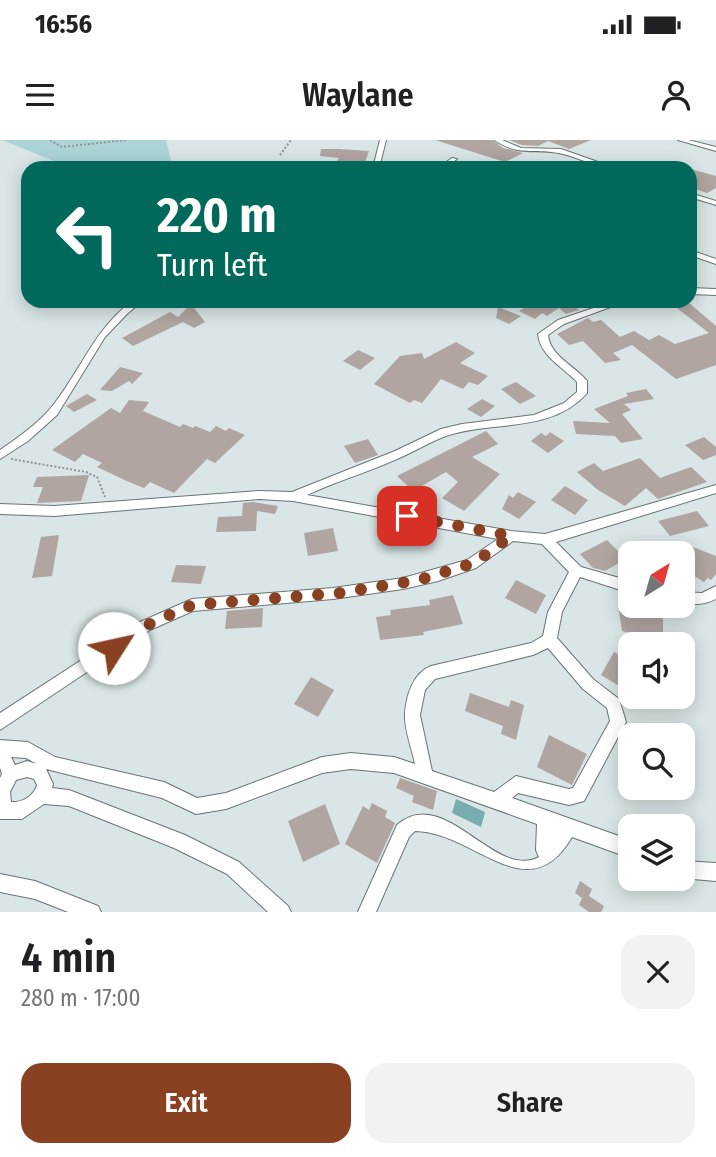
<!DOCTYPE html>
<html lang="en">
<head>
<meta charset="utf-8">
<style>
  body { margin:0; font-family:"Fira Sans Condensed",sans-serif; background:#f2f2f2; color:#202124; height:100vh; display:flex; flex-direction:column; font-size:26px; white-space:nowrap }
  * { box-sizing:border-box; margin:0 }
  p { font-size:23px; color:#757577 }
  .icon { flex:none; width:38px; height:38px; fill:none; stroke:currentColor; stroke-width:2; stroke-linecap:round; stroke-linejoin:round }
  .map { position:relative; height:772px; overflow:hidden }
  .sheet { display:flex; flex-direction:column; background:#fff; flex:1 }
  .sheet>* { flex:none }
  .banner { position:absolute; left:21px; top:21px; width:676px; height:147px; border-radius:21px; box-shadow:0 4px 18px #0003; background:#00695c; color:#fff; overflow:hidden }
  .needle { width:46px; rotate:37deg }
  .controls { position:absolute; left:618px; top:401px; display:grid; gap:14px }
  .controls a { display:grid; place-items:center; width:77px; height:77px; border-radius:14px; background:#fff; box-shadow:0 4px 18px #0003; font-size:35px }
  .pin { position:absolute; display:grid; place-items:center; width:60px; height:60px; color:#fff; margin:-30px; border-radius:14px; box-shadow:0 4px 10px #0006 }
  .me { position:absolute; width:77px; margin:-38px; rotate:55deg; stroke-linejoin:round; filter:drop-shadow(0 0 5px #0008) }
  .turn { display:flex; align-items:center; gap:24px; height:147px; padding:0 21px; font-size:32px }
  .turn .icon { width:91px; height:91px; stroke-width:2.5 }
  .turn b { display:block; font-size:49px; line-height:60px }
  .round { display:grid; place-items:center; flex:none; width:74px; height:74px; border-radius:21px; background:#f2f2f2 }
  .head { display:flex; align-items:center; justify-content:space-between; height:119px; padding:0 21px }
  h1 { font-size:42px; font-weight:600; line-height:52px }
  .action { display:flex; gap:14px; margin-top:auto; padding:14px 21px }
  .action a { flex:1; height:80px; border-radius:21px; background:#894121; color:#fff; font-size:28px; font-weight:600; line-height:80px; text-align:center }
  .action a+a { background:#f2f2f2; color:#202124 }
  .status { display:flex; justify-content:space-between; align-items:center; height:49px; padding:0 35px; background:#fff; direction:ltr }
  .status svg { height:19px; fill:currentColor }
  header { display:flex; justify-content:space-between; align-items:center; height:91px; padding:0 21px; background:#fff; font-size:32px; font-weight:600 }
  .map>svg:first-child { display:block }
</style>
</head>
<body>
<div class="status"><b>16:56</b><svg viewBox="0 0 49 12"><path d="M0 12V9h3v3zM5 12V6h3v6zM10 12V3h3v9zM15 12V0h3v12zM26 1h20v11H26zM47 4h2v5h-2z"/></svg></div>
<header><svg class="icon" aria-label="menu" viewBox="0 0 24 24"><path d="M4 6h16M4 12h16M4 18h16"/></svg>Waylane<svg class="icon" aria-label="person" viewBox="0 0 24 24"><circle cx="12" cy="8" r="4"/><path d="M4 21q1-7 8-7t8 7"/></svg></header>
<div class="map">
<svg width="716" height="772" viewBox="0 0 716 772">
  <rect width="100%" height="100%" fill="#d9e5e6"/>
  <polygon fill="#acd4d7" points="2,0 166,0 172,25 71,28"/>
  <polygon fill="#77acb0" points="456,659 485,672 481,687 452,673"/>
  <g fill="#b0a5a1">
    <polygon points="435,0 492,0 503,8 523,13 505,22"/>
    <polygon points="509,0 591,0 569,9 548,1 538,6 522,5"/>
    <polygon points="321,9 339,9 369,11 363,28 333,28 339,18 320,16"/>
    <polygon points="690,29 716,36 716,48 707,53 690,47"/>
    <polygon points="551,161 569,161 579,170 566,174 559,168 547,176 542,173 535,179 519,171 531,164 543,165"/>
    <polygon points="688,162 716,186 716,225 676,239 632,205 613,213 621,220 605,223 583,201 569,205 557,194 588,178 593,182 601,180 620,197 634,191 649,200 659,195 675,204 709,193 673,165"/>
    <polygon points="191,164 205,182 194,188 183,182 133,206 122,198 170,172 178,177"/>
    <polygon points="498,167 521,176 509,184 496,178"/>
    <polygon points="456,202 475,213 460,223 488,236 478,245 469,242 463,249 441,239 422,263 414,260 410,263 374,244 400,216 422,213 424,219"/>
    <polygon points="358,210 375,218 360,230 343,221"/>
    <polygon points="120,227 143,233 132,244 129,241 112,251 100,250"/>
    <polygon points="516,242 536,256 520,264 501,249"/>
    <polygon points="646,249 654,259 624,264 631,270 622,274 643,299 621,303 615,296 576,294 573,281 610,283 594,269 628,256 626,253"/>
    <polygon points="87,254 97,260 74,272 66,266"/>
    <polygon points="482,259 495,266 481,277 467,269"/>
    <polygon points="129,260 149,262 143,271 180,287 183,284 193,288 195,286 210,292 216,286 226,291 229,288 245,295 215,323 207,319 174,353 150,342 144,348 129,342 97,327 102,323 83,314 75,322 52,310 111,268 120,273"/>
    <polygon points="486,291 498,304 472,317 500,334 464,371 442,358 458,342 446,332 413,351 397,336"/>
    <polygon points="550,292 564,301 548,313 531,301 541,293 546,296"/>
    <polygon points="704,297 716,307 716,315 703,320 685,305"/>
    <polygon points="368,299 378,315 355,323 344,306"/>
    <polygon points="640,318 660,338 691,327 707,342 658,359 646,348 625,366 598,350 577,332 594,323 603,331"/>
    <polygon points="89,335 81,361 37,363 43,347 33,347 37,337"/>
    <polygon points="565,346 588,360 575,375 551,360"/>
    <polygon points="518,352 536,362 519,379 502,369 509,355 513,358"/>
    <polygon points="379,353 402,359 426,373 401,369 377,356"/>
    <polygon points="253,362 278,366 275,374 257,371 256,391 216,392 218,377 242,376 243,363"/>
    <polygon points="697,371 709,386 670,396 658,381"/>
    <polygon points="333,388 338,411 308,416 304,393"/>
    <polygon points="59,395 52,436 32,438 41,397"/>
    <polygon points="607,400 626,419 605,431 593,428 580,414"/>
    <polygon points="680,402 716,416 716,434 711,440 708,438 704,442 682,428 682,413 676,413"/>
    <polygon points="176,425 206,426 201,444 171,442"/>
    <polygon points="516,440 546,455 536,474 505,458"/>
    <polygon points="453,455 463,484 423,492 424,495 380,500 376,477 391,475 390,470 430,465 429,460"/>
    <polygon points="629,466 663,468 663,504 644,501 645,497 622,491 619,471 629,474"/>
    <polygon points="263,468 262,487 225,489 227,471"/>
    <polygon points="614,512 630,521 630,542 626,550 601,535"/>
    <polygon points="311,537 334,550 318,577 294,564"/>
    <polygon points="470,553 509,567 511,560 524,565 516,600 501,594 503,586 465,571"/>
    <polygon points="549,595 587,614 572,645 537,627"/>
    <polygon points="400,638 437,651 433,670 412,662 414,656 396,648"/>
    <polygon points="372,663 387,671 385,677 395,683 377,723 345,704 363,666 369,670"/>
    <polygon points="325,664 340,704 303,722 288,681"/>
    <polygon points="580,741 592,749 589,756 604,766 601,772 589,772 579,765 582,758 575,753"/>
  </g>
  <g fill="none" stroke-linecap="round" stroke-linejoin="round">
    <g stroke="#697475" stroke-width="2">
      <g id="minor">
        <polygon points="380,0 386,0 379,28 373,28"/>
        <path d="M494,0H502L521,8L561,9L615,28C597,28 580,18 563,14C535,7 522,18 494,0Z"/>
        <polygon points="678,0 688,0 716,7 716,11"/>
        <polygon points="452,18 457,19 445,28 438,28"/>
        <polygon points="690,53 716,61 716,65 690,57"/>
        <polygon points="690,110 716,119 716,124 690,115"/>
        <polygon points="690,148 716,149 716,155 690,154"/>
        <path d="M132,161H142L127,174L105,197L57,275L28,301L0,319V310C19,297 39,283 54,264C82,228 94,190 132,161Z"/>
        <path d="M614,161H627L564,184L548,195C550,216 575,226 587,241V253C551,294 492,280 446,296C429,302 414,312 397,319C368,332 337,341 307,355L511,391L545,394L716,345V353L556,402L581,427L630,441V453L580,437L562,472L557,498L593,539L619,559L626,582L584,661L569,665L518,653L512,658L630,700V718L572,697C528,772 475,692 415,691L409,697L376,772H358L397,685C444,643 495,741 539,717L536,710L537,684L394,633L351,629L322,633L226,669L196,674L162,658L46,629L53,644L52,648L69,650L185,695L239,722L288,766L291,772H268L227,734L174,708L69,666L44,664L22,679H0V638L2,634L0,628V600L28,602L55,617L164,642L197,658L226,653L322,617L351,613L394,617L415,624C412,609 404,589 405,574C406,556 413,533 431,526L531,503L543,496L548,472L569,432L542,404L513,401L476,428L438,441L403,449L333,459L193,471L150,490L0,590V573L140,482L192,459L333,448L403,438L467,420L498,399L293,361L259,359L54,376L0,374V364L54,366L259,351L292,352L395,311L441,289L462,284L534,275L564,263L577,252V242C563,227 540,216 538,194L558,180ZM548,508L583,549L607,568L610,581L573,648L569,649L516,636L494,652L432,631L420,575L425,550L435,539L533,515ZM11,617L26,618L37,624L27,621L15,625ZM27,637L34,639L37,645C34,656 22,663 11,662L10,652L16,640Z"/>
        <path d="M716,446V459C704,465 696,464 682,464V452L702,453Z"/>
        <polygon points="682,721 716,723 716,741 681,738"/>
        <polygon points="0,734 35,741 98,766 101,772 68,772 35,759 0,752"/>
      </g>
    </g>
    <g stroke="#8d9696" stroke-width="2" stroke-dasharray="2 2" stroke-linecap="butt">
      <polyline points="50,0 62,7 126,0"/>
      <polyline points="280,15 291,0"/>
      <polyline points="11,319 86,332 97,337 105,357"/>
    </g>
    <use href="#minor" fill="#fff" fill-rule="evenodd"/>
  </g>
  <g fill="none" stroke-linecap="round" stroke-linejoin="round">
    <polyline stroke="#894121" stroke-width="12" stroke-dasharray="0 21.6" points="114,508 145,486 192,465 339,453 419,440 474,423 511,396 407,376"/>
  </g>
</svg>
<div class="controls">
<a><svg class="needle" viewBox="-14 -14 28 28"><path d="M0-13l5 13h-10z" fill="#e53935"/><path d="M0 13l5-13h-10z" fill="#757577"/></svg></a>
<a><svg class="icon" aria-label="sound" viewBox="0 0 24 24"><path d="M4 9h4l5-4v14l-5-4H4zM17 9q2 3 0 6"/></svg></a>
<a><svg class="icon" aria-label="search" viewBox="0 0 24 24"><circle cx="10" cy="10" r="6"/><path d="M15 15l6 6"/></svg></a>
<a><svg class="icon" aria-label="layers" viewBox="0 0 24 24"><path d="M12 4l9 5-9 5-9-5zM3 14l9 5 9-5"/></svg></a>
</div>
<div class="pin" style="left:407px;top:376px;background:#d93025"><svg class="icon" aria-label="arrive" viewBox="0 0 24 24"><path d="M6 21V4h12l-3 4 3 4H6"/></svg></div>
<svg class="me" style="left:114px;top:508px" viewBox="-20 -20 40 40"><circle r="19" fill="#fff"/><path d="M0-13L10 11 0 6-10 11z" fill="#894121"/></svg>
<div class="banner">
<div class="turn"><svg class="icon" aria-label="left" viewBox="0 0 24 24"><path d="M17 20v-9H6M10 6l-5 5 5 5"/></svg><div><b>220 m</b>Turn left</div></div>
</div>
</div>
<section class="sheet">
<div class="head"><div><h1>4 min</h1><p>280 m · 17:00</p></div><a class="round"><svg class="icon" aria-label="close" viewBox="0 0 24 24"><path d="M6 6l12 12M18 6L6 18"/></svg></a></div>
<div class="action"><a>Exit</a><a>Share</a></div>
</section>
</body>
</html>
